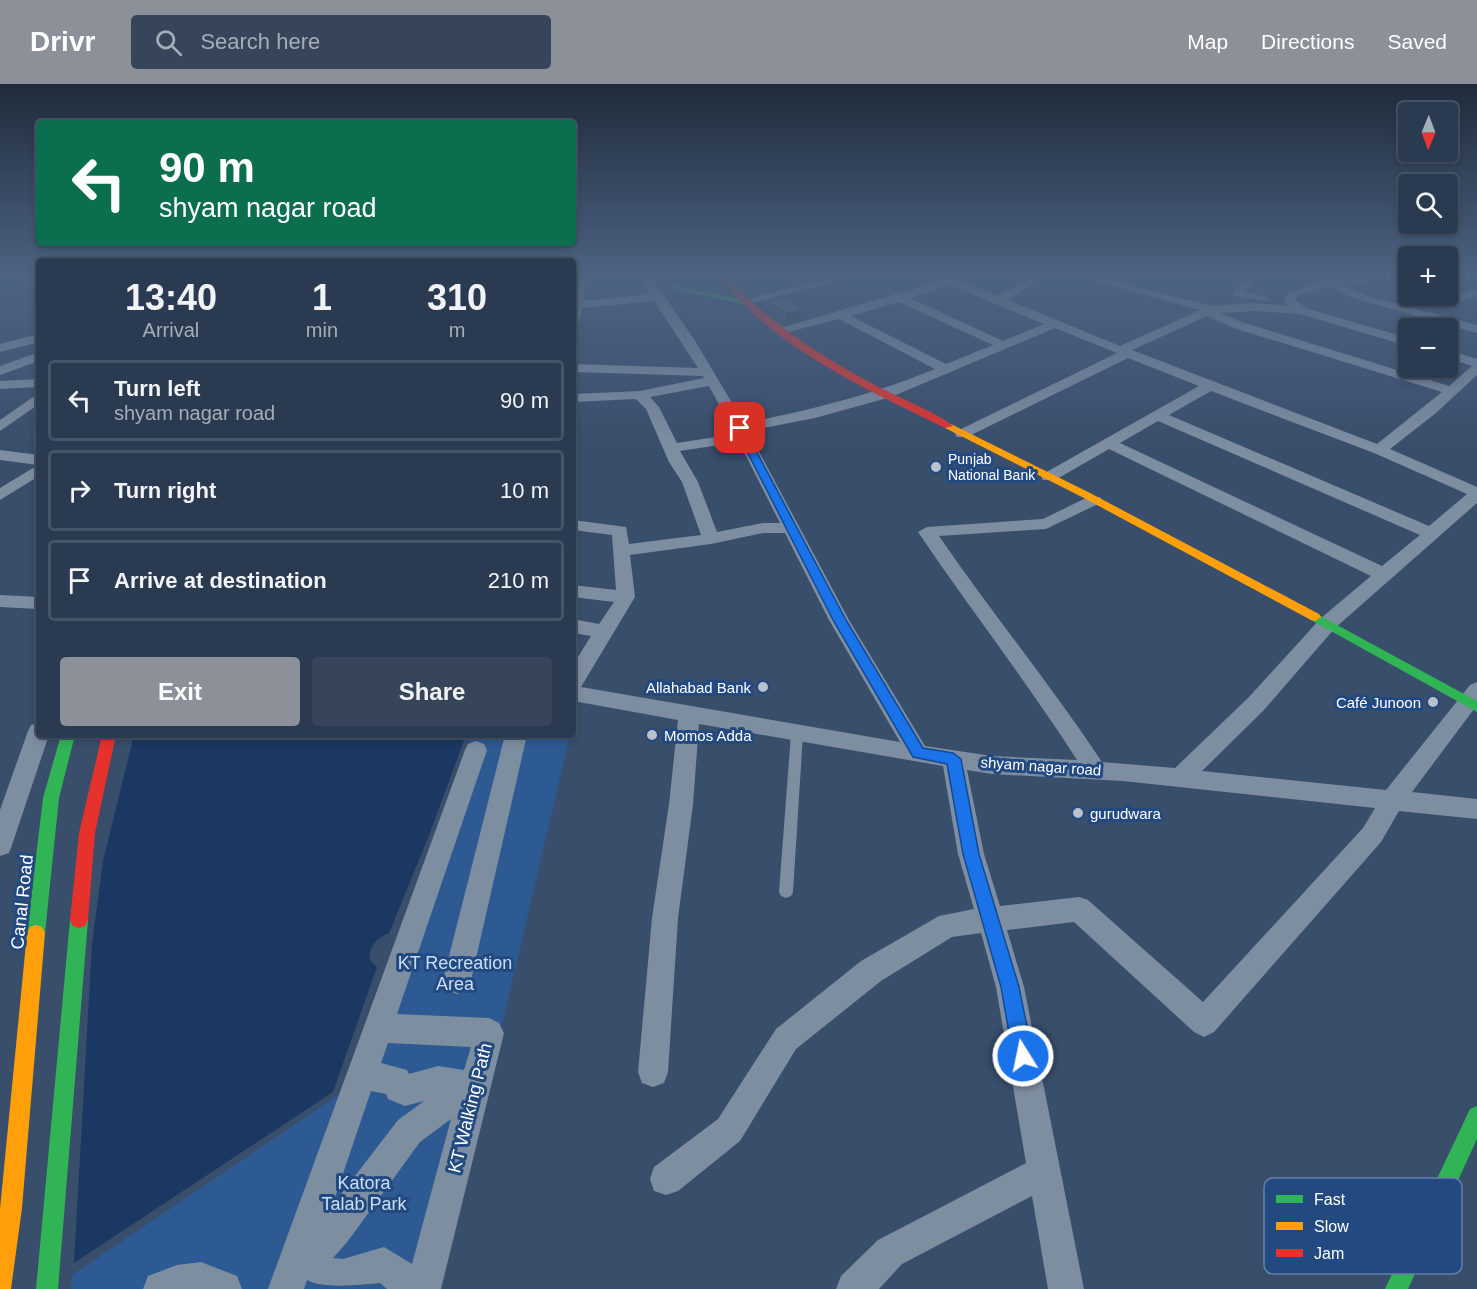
<!DOCTYPE html>
<html lang="en">
<head>
<meta charset="utf-8">
<style>
  body { margin:0; font-family:Arial,sans-serif; background:#36455a; color:#f1f3f6; height:100vh; display:flex; flex-direction:column; font-size:22px; white-space:nowrap }
  * { box-sizing:border-box; margin:0 }
  p { font-size:20px; color:#a5adb7 }
  .icon { flex:none; width:33px; height:33px; fill:none; stroke:currentColor; stroke-width:2; stroke-linecap:round; stroke-linejoin:round }
  .map { position:relative; flex:1; overflow:hidden }
  .sheet { position:absolute; left:36px; top:174px; width:540px; height:480px; display:flex; flex-direction:column; background:#2a3a50; border-radius:6px; box-shadow:0 3px 9px #0003,0 0 0 2px #465467 }
  .sheet>* { flex:none }
  .banner { position:absolute; left:36px; top:36px; width:540px; height:126px; border-radius:6px; box-shadow:0 3px 9px #0003,0 0 0 2px #465467; background:#0b6e4f; color:#fff; overflow:hidden }
  .needle { width:39px; rotate:181deg }
  .fabs { position:absolute; left:1398px; top:18px; display:grid; gap:12px }
  .fabs a { display:grid; place-items:center; width:60px; height:60px; border-radius:6px; background:#2a3a50; box-shadow:0 3px 9px #0003,0 0 0 2px #465467; font-size:30px }
  .pin { position:absolute; display:grid; place-items:center; width:51px; height:51px; color:#fff; margin:-26px; border-radius:12px; box-shadow:0 3px 9px #0006 }
  .me { position:absolute; width:66px; margin:-33px; rotate:350deg; stroke-linejoin:round; filter:drop-shadow(0 0 4px #0008) }
  .turn { display:flex; align-items:center; gap:21px; height:126px; padding:0 24px; font-size:27px }
  .turn .icon { width:78px; height:78px; stroke-width:2.5 }
  .turn b { display:block; font-size:42px; line-height:51px }
  .eta { display:flex; justify-content:space-evenly; align-items:center; height:102px; text-align:center }
  .eta b { font-size:36px; font-weight:700; line-height:42px }
  .cta { display:flex; gap:12px; margin-top:auto; padding:12px 24px }
  .cta a { flex:1; height:69px; border-radius:6px; background:#8c9099; color:#fff; font-size:24px; font-weight:700; line-height:69px; text-align:center }
  .cta a+a { background:#36455a; color:#f1f3f6 }
  ul { padding:0; list-style:none }
  li { display:flex; align-items:center; gap:18px; height:81px; margin:0 12px 9px; padding:0 12px; border:3px solid #465467; border-radius:6px }
  li div { flex:1 }
  li b { display:block; font-size:22px }
  li em { font-style:normal }
  header { display:flex; align-items:center; gap:36px; box-sizing:border-box; height:84px; padding:0 30px; background:#8c9099; color:#fff }
  header strong { font-size:28px }
  nav { display:flex; gap:33px; margin-inline-start:auto; font-size:21px }
  .search { width:420px; height:54px; background:#36455a; display:flex; align-items:center; gap:15px; box-sizing:border-box; padding:0 21px; border-radius:6px; color:#a5adb7; font-size:22px }
  .map>svg:first-child { display:block }
</style>
</head>
<body>
<header>
<strong>Drivr</strong>
<div class="search"><svg class="icon" aria-label="search" viewBox="0 0 24 24"><circle cx="10" cy="10" r="6"/><path d="M15 15l6 6"/></svg>Search here</div>
<nav><a>Map</a><a>Directions</a><a>Saved</a></nav>
</header>
<div class="map">
<svg width="1477" height="1205" viewBox="0 0 1477 1205">
  <rect width="100%" height="100%" fill="#384e6b"/>
  <polygon fill="#2e5a93" points="472,651 570,651 440,1205 71,1205 72,1191 340,1010"/>
  <path fill="#1a3862" d="M134,651H466L428,754L389,849C377,854 368,862 370,876L377,883L333,1008L74,1179L92,860L103,777Z"/>
  <g fill="none" stroke-linecap="round" stroke-linejoin="round">
    <polygon fill="#7e8ea1" fill-rule="evenodd" points="797,646 801,647 803,650 793,808 791,812 786,814 781,812 779,808 791,650 793,647"/>
    <g fill="#7e8ea1" fill-rule="evenodd">
      <path d="M575,193H586L583,217L650,210L640,193H651L694,255L744,339C812,326 871,311 935,285L839,235L780,250L774,246L940,197L935,193H962L959,197L998,212L1031,193H1043L1008,216L1120,262L1200,226L1080,193H1097L1212,222L1254,219L1289,222L1284,217L1289,208L1329,195L1375,193L1370,197L1342,200L1364,211L1477,241V249L1356,215L1328,202L1298,212L1296,216L1305,224L1408,254V262L1300,230L1254,227L1220,229L1242,238L1449,302L1472,282L1448,274V266L1477,275V291L1436,329L1390,365L1477,403V419L1335,544L1264,626L1202,687L1386,706L1470,601L1477,598V621L1412,708L1477,715V735L1399,727L1381,758L1214,948L1204,953L1194,948L1074,838L1007,846L1024,903L1084,1205H1048L1032,1112L902,1180L879,1205H836L841,1192L878,1156L1026,1079L996,903L981,849L952,853L881,897L796,965L740,1057L678,1107L666,1111L654,1107L650,1095L654,1083L718,1035L776,945L861,877L939,832L974,825L958,770L943,682L699,640L693,720L678,834L668,988L664,999L653,1003L642,999L638,988L652,834L669,720L678,636L573,617V581L591,552L573,549V535L599,540L614,518L573,513V501L616,506L612,451L573,446V436L626,443L629,460L701,451L682,398L669,378L646,325L636,315L573,318V310L640,307L704,294L703,292L573,288V280L698,284L654,217L582,224L579,238L573,242ZM950,201L1044,240L1003,257L910,214ZM899,218L993,261L946,280L851,232ZM1207,232L1234,244L1442,308L1377,360L1132,266ZM1055,244L1117,269L957,347L955,350L957,353H967L1128,274L1199,302L1043,390L1041,393L1043,396H1055L1109,365L1371,492L1321,534L1248,614L1175,684L1102,678C1050,600 992,529 939,452L1046,445L1100,419L1102,416L1100,413H1088L1043,435L927,443L918,448C970,525 1027,598 1077,676L992,672L925,662L849,536L748,347L815,334L891,313ZM709,302L735,350L677,359L659,323L650,313ZM1211,307L1374,369L1467,410L1429,442L1169,331ZM1158,337L1420,451L1382,482L1120,359ZM739,358L780,439H763L717,448L698,398L680,367ZM763,449H785L829,536L900,658L581,603L635,513L630,471L711,460ZM967,686L992,690L1123,697L1375,724L1363,744L1203,918L1088,816L1079,813L1000,822L984,770Z"/>
      <polygon points="834,193 853,193 743,221 737,218"/>
      <polygon points="1245,193 1256,193 1245,208 1268,213 1268,217 1234,212 1232,210"/>
      <polygon points="1477,205 1477,212 1440,224 1434,220"/>
      <polygon points="39,250 39,258 0,268 0,260"/>
      <polygon points="39,268 39,277 0,291 0,282"/>
      <polygon points="39,295 39,303 0,305 0,297"/>
      <polygon points="39,309 39,320 0,347 0,336"/>
      <polygon points="0,366 39,371 39,392 0,416 0,404 38,381 0,376"/>
      <polygon points="0,511 39,513 39,525 0,523"/>
      <polygon points="39,639 39,651 49,651 12,761 9,769 0,772 0,726 28,647 31,641"/>
      <polygon points="505,651 527,651 471,896 467,906 457,910 447,906 443,896"/>
      <path d="M476,657L484,660L487,666L397,930L489,934L499,939L504,949L441,1205H387L380,1199C358,1201 324,1205 307,1196L304,1205H268L465,666L468,660ZM388,959L471,963L464,986L438,982L409,990L407,986L381,979ZM371,1007L386,1010L388,1015L405,1022L424,1017L398,1036L332,1122ZM451,1035L412,1180L384,1163L343,1175L333,1174L348,1157L420,1058Z"/>
      <polygon points="201,1178 237,1192 242,1205 143,1205 148,1192 177,1181"/>
    </g>
    <g fill="#30b455" fill-rule="evenodd">
      <polygon points="671,201 743,216 747,218 743,220 674,205 671,205"/>
      <polygon points="1315,529 1477,617 1477,628 1311,536 1309,533"/>
      <polygon points="61,651 75,651 59,714 45,849 42,855 36,857 30,855 27,849 43,714"/>
      <polygon points="79,828 85,830 88,836 58,1205 36,1205 70,836 73,830"/>
      <polygon points="1477,1022 1477,1055 1408,1205 1385,1205 1470,1025"/>
    </g>
    <g fill="#ff9f0a" fill-rule="evenodd">
      <polygon points="945,340 951,340 1090,409 1319,530 1321,533 1315,537 1311,536 1082,413 945,344"/>
      <polygon points="36,841 42,843 45,849 22,1124 11,1205 0,1205 0,1125 27,849 30,843"/>
    </g>
    <g fill="#e5322d" fill-rule="evenodd">
      <path d="M720,193H727C770,239 820,272 875,301C895,312 938,329 953,342L945,344C869,306 771,263 720,193Z"/>
      <polygon points="102,651 116,651 95,749 88,836 85,842 79,844 73,842 70,836 79,749"/>
    </g>
  </g>
  <polygon fill="#46556a" points="769,218 802,235 786,239 769,227"/>
  <polygon fill="#394556" points="802,226 802,235 786,239 786,229"/>
  <g fill="#51637b" stroke="#394556" stroke-width="1.5">
    <polygon points="30,193 39,193 39,208"/>
    <polygon points="785,214 802,226 786,229 769,218"/>
  </g>
  <linearGradient id="sky" x2="0" y2="1"><stop stop-color="#1f2b3b"/><stop offset="0.53" stop-color="#4d6382"/><stop offset="1" stop-color="#4d6382" stop-opacity="0"/></linearGradient>
  <rect width="1477" height="362" fill="url(#sky)"/>
  <polygon fill="#1a73e8" stroke="#114b97" stroke-width="1.5" points="740,341 744,344 846,536 923,664 953,669 961,675 979,770 1019,903 1033,972 1030,979 1023,982 1016,979 1013,972 1001,903 963,770 947,680 913,673 833,536 735,344"/>
  <g fill="#b9c1cb" stroke="#224a81" stroke-width="2">
    <circle cx="936" cy="383" r="6"/>
    <circle cx="763" cy="603" r="6"/>
    <circle cx="1433" cy="618" r="6"/>
    <circle cx="652" cy="651" r="6"/>
    <circle cx="1078" cy="729" r="6"/>
  </g>
  <g text-anchor="middle" dominant-baseline="central" stroke-width="6" stroke-linejoin="round" paint-order="stroke">
    <g font-size="14" fill="#fff" stroke="#224a81" text-anchor="start">
      <text x="948" y="375">Punjab<tspan x="948" dy="16">National Bank</tspan></text>
    </g>
    <g font-size="15" fill="#fff" stroke="#224a81" text-anchor="end">
      <text x="751" y="603">Allahabad Bank</text>
      <text x="1421" y="618">Café Junoon</text>
      <text x="664" y="651" text-anchor="start">Momos Adda</text>
      <text x="1090" y="729" text-anchor="start">gurudwara</text>
    </g>
    <g font-size="15" fill="#fff" stroke="#224a81">
      <text transform="translate(1041 682) rotate(4)">shyam nagar road</text>
    </g>
    <g font-size="18" fill="#fff" stroke="#224a81">
      <text transform="translate(22 818) rotate(-84)">Canal Road</text>
      <text transform="translate(470 1024) rotate(-76)">KT Walking Path</text>
    </g>
    <g font-size="18" fill="#ccdef6" stroke="#224a81">
      <text x="455" y="879">KT Recreation<tspan x="455" dy="21">Area</tspan></text>
      <text x="364" y="1099">Katora<tspan x="364" dy="21">Talab Park</tspan></text>
    </g>
  </g>
  <rect x="1264" y="1094" width="198" height="96" rx="9" fill="#224a81" stroke="#6480a7" stroke-width="1.5"/>
  <rect x="1276" y="1111" width="27" height="8" fill="#30b455"/>
  <rect x="1276" y="1138" width="27" height="8" fill="#ff9f0a"/>
  <rect x="1276" y="1165" width="27" height="8" fill="#e5322d"/>
  <g font-size="16" fill="#fff">
    <text x="1314" y="1121">Fast</text>
    <text x="1314" y="1148">Slow</text>
    <text x="1314" y="1175">Jam</text>
  </g>
</svg>
<div class="fabs">
<a><svg class="needle" viewBox="-14 -14 28 28"><path d="M0-13l5 13h-10z" fill="#e53935"/><path d="M0 13l5-13h-10z" fill="#a5adb7"/></svg></a>
<a><svg class="icon" aria-label="search" viewBox="0 0 24 24"><circle cx="10" cy="10" r="6"/><path d="M15 15l6 6"/></svg></a>
<a>+</a>
<a>−</a>
</div>
<div class="pin" style="left:740px;top:344px;background:#d93025"><svg class="icon" aria-label="arrive" viewBox="0 0 24 24"><path d="M6 21V4h12l-3 4 3 4H6"/></svg></div>
<svg class="me" style="left:1023px;top:972px" viewBox="-20 -20 40 40"><circle r="17" fill="#1a73e8" stroke="#fff" stroke-width="3"/><path d="M0-11L8 9 0 5-8 9z" fill="#fff"/></svg>
<div class="banner">
<div class="turn"><svg class="icon" aria-label="left" viewBox="0 0 24 24"><path d="M17 20v-9H6M10 6l-5 5 5 5"/></svg><div><b>90 m</b>shyam nagar road</div></div>
</div>
<section class="sheet">
<div class="eta">
<div><b>13:40</b><p>Arrival</p></div>
<div><b>1</b><p>min</p></div>
<div><b>310</b><p>m</p></div>
</div>
<ul>
<li><svg class="icon" aria-label="left" viewBox="0 0 24 24"><path d="M17 20v-9H6M10 6l-5 5 5 5"/></svg><div><b>Turn left</b><p>shyam nagar road</p></div><em>90 m</em></li>
<li><svg class="icon" aria-label="right" viewBox="0 0 24 24"><path d="M7 20v-9h11M14 6l5 5-5 5"/></svg><div><b>Turn right</b></div><em>10 m</em></li>
<li><svg class="icon" aria-label="arrive" viewBox="0 0 24 24"><path d="M6 21V4h12l-3 4 3 4H6"/></svg><div><b>Arrive at destination</b></div><em>210 m</em></li>
</ul>
<div class="cta"><a>Exit</a><a>Share</a></div>
</section>
</div>
</body>
</html>
